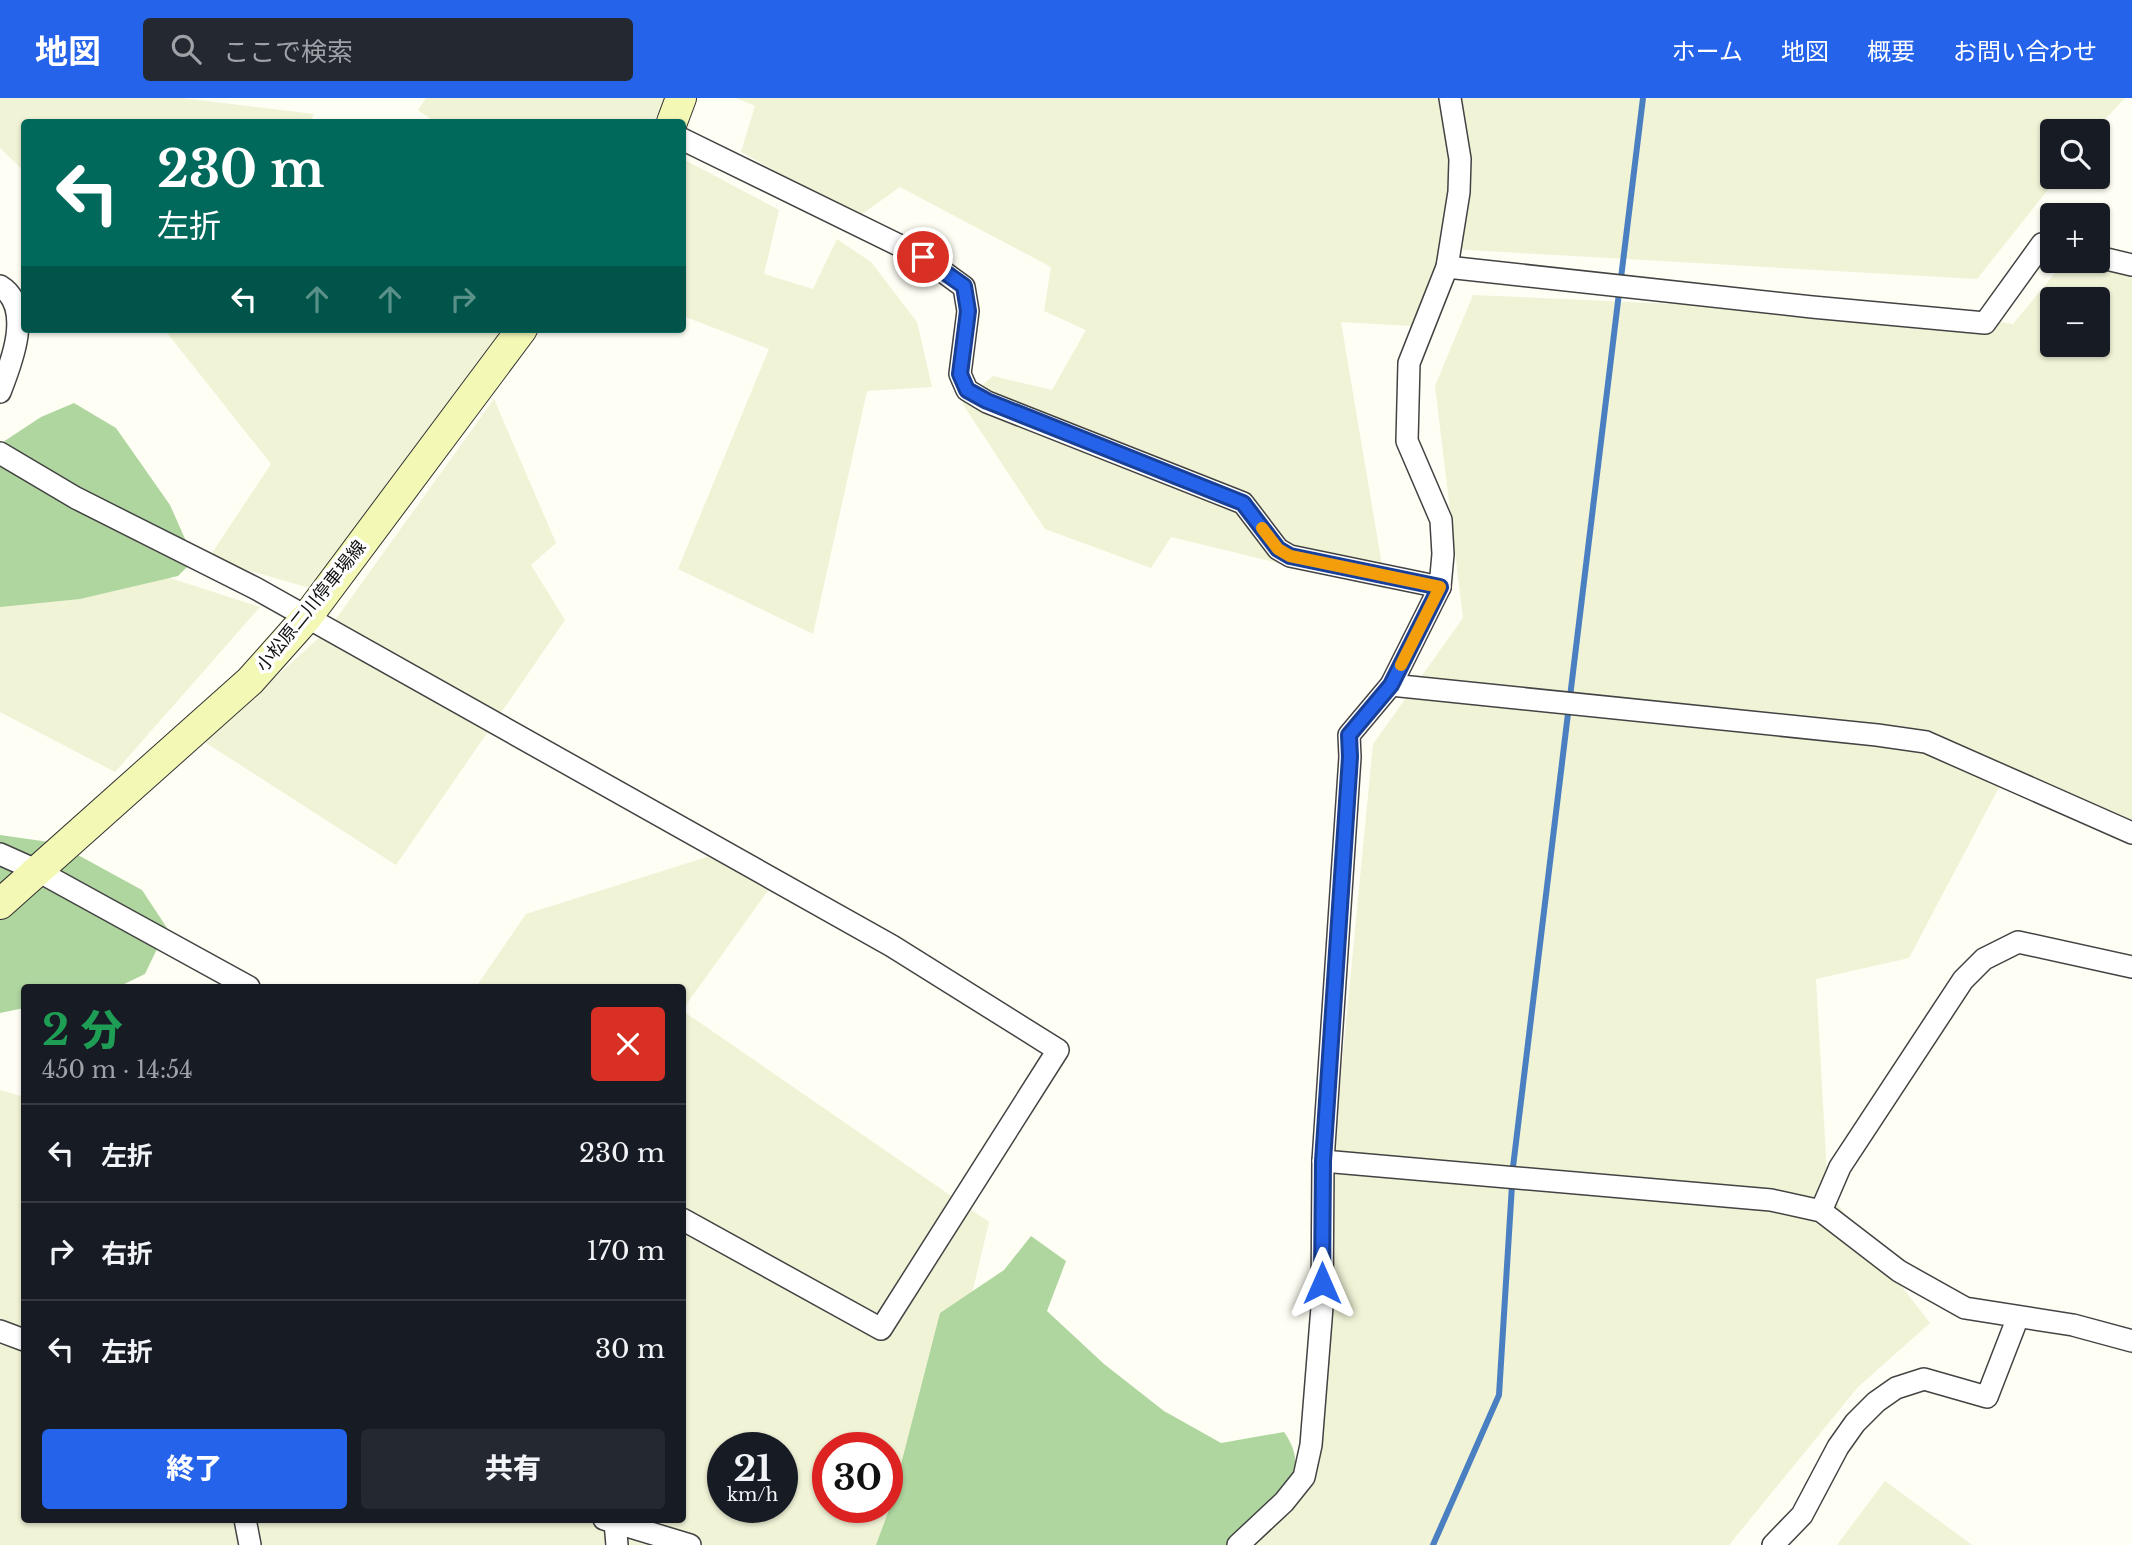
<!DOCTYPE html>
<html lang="ja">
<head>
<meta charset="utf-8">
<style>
  body { margin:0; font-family:"Libre Baskerville","Noto Sans JP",serif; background:#242831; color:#f1f3f6; height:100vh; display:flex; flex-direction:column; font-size:26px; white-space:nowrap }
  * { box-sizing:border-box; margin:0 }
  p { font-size:23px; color:#9ea1a6 }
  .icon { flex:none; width:38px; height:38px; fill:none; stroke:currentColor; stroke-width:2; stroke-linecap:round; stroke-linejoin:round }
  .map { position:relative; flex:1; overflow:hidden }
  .drawer { position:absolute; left:21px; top:886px; width:665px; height:539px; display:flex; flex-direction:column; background:#171b24; border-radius:7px; box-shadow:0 2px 5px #0004 }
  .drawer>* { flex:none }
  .hud { position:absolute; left:21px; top:21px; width:665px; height:214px; border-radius:7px; box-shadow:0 2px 5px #0004; background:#00695c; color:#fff; overflow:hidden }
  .tools { position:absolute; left:2040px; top:21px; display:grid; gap:14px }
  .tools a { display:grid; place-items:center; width:70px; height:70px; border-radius:7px; background:#171b24; box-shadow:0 2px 5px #0004; font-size:35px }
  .speed { position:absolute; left:707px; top:1334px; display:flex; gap:14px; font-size:35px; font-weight:700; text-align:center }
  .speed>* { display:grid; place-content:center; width:91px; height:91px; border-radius:50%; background:#171b24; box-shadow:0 2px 5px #0004; line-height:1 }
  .speed small { font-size:18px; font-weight:400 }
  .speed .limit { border:10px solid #d22; background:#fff; color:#111 }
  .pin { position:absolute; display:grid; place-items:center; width:60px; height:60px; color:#fff; margin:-30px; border:4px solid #fff; border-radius:50%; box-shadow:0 2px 7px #0007 }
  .me { position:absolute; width:77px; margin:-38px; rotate:0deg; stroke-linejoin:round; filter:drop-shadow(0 0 5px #0008) }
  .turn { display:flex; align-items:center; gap:24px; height:147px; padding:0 21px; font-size:32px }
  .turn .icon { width:91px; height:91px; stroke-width:2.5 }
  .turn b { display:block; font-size:49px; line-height:60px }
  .lanes { display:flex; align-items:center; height:66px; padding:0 21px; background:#0003; justify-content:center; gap:35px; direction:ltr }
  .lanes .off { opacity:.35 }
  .round { display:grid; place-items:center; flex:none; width:74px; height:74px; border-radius:7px; background:#242831 }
  .head { display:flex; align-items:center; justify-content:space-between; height:119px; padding:0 21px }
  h1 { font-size:42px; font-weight:800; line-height:52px; color:#1e9e55 }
  .action { display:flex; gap:14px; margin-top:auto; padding:14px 21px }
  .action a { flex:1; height:80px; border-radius:7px; background:#2563eb; color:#fff; font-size:28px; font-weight:800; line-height:80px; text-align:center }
  .action a+a { background:#242831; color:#f1f3f6 }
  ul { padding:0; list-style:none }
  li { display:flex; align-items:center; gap:21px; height:98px; padding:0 21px; border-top:2px solid #363941 }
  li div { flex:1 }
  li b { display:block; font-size:26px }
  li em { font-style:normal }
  header { display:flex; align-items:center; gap:42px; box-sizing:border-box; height:98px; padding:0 35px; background:#2563eb; color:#fff }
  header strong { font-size:33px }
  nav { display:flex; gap:38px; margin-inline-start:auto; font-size:24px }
  .search { width:490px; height:63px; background:#242831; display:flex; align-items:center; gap:18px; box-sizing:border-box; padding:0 24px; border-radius:7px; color:#9ea1a6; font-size:26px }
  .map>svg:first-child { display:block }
</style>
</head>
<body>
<header>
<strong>地図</strong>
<div class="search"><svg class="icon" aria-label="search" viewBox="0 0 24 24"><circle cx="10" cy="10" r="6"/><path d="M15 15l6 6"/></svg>ここで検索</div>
<nav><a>ホーム</a><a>地図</a><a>概要</a><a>お問い合わせ</a></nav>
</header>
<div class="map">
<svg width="2132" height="1447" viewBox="0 0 2132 1447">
  <rect width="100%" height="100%" fill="#fefef4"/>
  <g fill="#f0f3d6" fill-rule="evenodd">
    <polygon points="0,0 182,0 314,16 310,24 24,24 24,73 0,50"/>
    <polygon points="426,0 670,0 653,24 435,24 418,12"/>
    <polygon points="736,0 2125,0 2094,33 2053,33 2053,79 2058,79 1977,181 1451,151 1429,229 1341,224 1386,491 1171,439 1151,470 1045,431 962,305 993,278 1052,292 1086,232 1044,213 1051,169 900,89 858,119 741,54 755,8"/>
    <polygon points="683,61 779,112 764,176 813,191 837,141 871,164 917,224 932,289 867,293 813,536 678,471 769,251 683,218"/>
    <path d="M2065,163H2093L2132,177V731L2005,678L1909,860L1816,881L1828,1094L1930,1225L1858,1289L1729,1447H1244L1302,1379L1373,646L1463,520L1435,288L1473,197L1966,219L2013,226ZM2053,201H2098V247H2053Z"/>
    <polygon points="164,231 504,231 317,492 208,461 271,366"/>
    <polygon points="494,301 556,445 531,467 565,522 396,767 203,643 328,532"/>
    <polygon points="0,425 260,509 115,674 0,614"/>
    <polygon points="726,753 774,784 683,911 682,889 476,889 526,816"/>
    <path d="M683,913L989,1124L951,1285L886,1447H0V992L24,999V1421H682ZM723,1349H782V1409H723ZM828,1349H887V1409H828Z"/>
    <polygon points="1885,1383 1972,1447 1837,1447"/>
  </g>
  <g fill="#b0d6a0">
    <polygon points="74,305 116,330 170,407 190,452 187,469 178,478 80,501 0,509 0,346 41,319"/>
    <polygon points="0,737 56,745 142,792 167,830 145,876 118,889 24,889 24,910 0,915"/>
    <path d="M1031,1138L1066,1163L1047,1213L1104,1266L1164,1313L1221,1345L1284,1334C1294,1348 1299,1363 1292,1380C1286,1397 1242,1433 1227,1447H876L890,1409L940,1215L1004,1172Z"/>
  </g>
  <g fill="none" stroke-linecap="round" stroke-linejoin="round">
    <g stroke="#4a7fc2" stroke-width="6">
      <polyline points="1621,180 1643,0"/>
      <polyline points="1513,1069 1619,195"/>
      <polyline points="1433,1447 1499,1297 1512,1087"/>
    </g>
    <g stroke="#434343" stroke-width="24">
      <g id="minor">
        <polyline points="682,41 923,159 964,189 968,213 960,276 967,292 987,304 1243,405 1278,451 1290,458 1440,489"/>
        <polyline points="2098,159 2132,167"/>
        <polyline points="1447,169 1812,209 1985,225 2042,146 2053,148"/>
        <path d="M0,188C34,209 11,266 0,294"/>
        <polyline points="0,355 76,400 255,490 892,848 1058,952 881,1231 682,1121"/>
        <polyline points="1391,587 1877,637 1926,644 2132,735"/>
        <polyline points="0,756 38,773 249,889"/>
        <polyline points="1323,1063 1771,1102 1821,1113 1899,1173 1965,1210 2073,1227 2132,1243"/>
        <polyline points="1821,1113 1840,1069 1963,882 1984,861 2018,844 2132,869"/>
        <polyline points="0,1233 24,1242"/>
        <polyline points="245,1421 250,1447"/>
        <polyline points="604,1421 690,1447"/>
        <polyline points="615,1424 617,1447"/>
        <polyline points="1238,1447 1284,1404 1304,1379 1311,1347 1322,1209 1323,1063 1350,659 1349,637 1391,587 1440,489 1443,456 1441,422 1407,343 1409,265 1447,169 1459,94 1460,61 1450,0"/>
        <polyline points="1773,1447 1802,1417 1838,1349 1855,1325 1876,1304 1896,1290 1924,1281 1987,1299 2018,1219"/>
      </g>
    </g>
    <g stroke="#323232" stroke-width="32">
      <g id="secondary">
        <polyline points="672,24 681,0"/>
        <polyline points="0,806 250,583 307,519 522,231"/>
      </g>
    </g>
    <use href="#minor" stroke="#fff" stroke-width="21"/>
    <use href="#secondary" stroke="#f4f8b5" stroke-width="30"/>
  </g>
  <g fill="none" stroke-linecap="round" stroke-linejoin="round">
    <g stroke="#184099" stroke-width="18">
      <polyline id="route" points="923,159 964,188 968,213 960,276 967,292 987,303 1243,405 1278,451 1290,458 1440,489 1391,587 1349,637 1350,659 1323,1063 1322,1185"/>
    </g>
    <use href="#route" stroke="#2563eb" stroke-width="12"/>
    <polyline stroke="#f59e0b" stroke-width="12" points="1262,430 1278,451 1290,458 1440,489 1401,567"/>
  </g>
  <g text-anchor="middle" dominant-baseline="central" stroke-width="7" stroke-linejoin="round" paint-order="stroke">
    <g font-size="18" fill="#101010" stroke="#fff">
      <text transform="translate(311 508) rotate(-51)">小松原二川停車場線</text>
    </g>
  </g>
</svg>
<div class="tools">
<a><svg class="icon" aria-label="search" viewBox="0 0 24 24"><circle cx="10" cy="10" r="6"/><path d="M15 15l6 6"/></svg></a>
<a>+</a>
<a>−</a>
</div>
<div class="speed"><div>21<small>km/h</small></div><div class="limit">30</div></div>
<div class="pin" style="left:923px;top:159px;background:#d93025"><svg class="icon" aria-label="arrive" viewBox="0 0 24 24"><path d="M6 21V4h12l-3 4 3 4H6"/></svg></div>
<svg class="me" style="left:1322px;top:1185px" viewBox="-20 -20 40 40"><path d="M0-17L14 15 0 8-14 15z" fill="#2563eb" stroke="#fff" stroke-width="4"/></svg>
<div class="hud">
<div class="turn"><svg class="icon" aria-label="left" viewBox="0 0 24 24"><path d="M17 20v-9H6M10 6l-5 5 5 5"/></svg><div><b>230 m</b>左折</div></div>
<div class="lanes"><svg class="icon" aria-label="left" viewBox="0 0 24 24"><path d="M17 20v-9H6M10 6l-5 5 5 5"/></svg><svg class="icon off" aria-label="ahead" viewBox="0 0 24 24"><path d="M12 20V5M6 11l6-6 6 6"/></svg><svg class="icon off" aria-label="ahead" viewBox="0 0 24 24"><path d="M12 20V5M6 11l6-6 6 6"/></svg><svg class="icon off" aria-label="right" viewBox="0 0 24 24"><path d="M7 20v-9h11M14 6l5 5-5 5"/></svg></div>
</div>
<section class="drawer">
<div class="head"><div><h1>2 分</h1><p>450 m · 14:54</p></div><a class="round" style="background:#d93025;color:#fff"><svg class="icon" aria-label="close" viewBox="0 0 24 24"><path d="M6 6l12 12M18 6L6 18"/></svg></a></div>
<ul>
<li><svg class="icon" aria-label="left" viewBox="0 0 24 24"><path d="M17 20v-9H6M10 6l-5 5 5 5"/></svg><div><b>左折</b></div><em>230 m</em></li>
<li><svg class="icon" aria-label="right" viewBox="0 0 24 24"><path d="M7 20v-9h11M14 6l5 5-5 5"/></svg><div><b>右折</b></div><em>170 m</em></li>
<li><svg class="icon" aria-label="left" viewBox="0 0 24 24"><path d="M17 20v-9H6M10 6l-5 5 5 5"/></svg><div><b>左折</b></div><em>30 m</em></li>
</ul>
<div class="action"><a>終了</a><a>共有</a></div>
</section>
</div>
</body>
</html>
